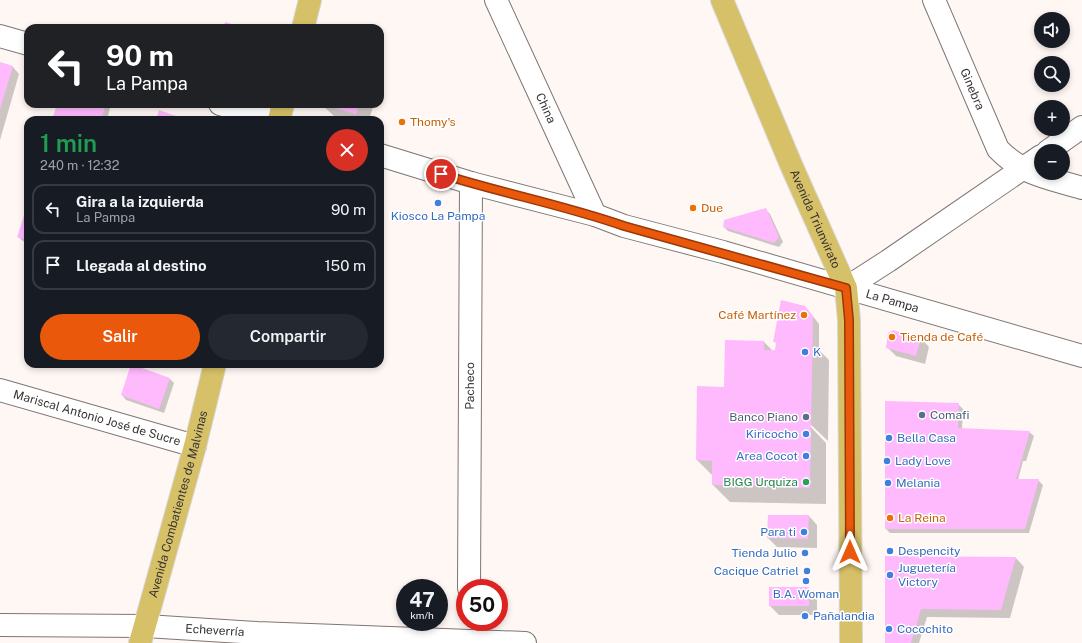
<!DOCTYPE html>
<html lang="es">
<head>
<meta charset="utf-8">
<style>
  body { margin:0; font-family:"Public Sans",sans-serif; background:#242831; color:#f1f3f6; height:100vh; display:flex; flex-direction:column; font-size:15px; white-space:nowrap }
  * { box-sizing:border-box; margin:0 }
  p { font-size:13px; color:#9ea1a6 }
  .icon { flex:none; width:22px; height:22px; fill:none; stroke:currentColor; stroke-width:2; stroke-linecap:round; stroke-linejoin:round }
  .map { position:relative; flex:1; overflow:hidden }
  .side { position:absolute; left:24px; top:116px; width:360px; height:252px; display:flex; flex-direction:column; background:#171b24; border-radius:12px; box-shadow:0 2px 6px #0003 }
  .side>* { flex:none }
  .hud { position:absolute; left:24px; top:24px; width:360px; height:84px; border-radius:12px; box-shadow:0 2px 6px #0003; background:#202124; color:#fff; overflow:hidden }
  .buttons { position:absolute; left:1034px; top:12px; display:grid; gap:8px }
  .buttons a { display:grid; place-items:center; width:36px; height:36px; border-radius:50%; background:#171b24; box-shadow:0 2px 6px #0003; font-size:20px }
  .speed { position:absolute; left:396px; top:579px; display:flex; gap:8px; font-size:20px; font-weight:700; text-align:center }
  .speed>* { display:grid; place-content:center; width:52px; height:52px; border-radius:50%; background:#171b24; box-shadow:0 2px 6px #0003; line-height:1 }
  .speed small { font-size:10px; font-weight:400 }
  .speed .limit { border:6px solid #d22; background:#fff; color:#111 }
  .pin { position:absolute; display:grid; place-items:center; width:34px; height:34px; color:#fff; margin:-17px; border:2px solid #fff; border-radius:50%; box-shadow:0 1px 4px #0007 }
  .me { position:absolute; width:44px; margin:-22px; rotate:0deg; stroke-linejoin:round; filter:drop-shadow(0 0 3px #0008) }
  .turn { display:flex; align-items:center; gap:14px; height:84px; padding:0 16px; font-size:18px }
  .turn .icon { width:52px; height:52px; stroke-width:2.5 }
  .turn b { display:block; font-size:28px; line-height:34px }
  .round { display:grid; place-items:center; flex:none; width:42px; height:42px; border-radius:21px; background:#242831 }
  .overview { display:flex; align-items:center; justify-content:space-between; height:68px; padding:0 16px }
  h1 { font-size:24px; font-weight:600; line-height:30px; color:#1e9e55 }
  .action { display:flex; gap:8px; margin-top:auto; padding:8px 16px }
  .action a { flex:1; height:46px; border-radius:24px; background:#ea580c; color:#fff; font-size:16px; font-weight:600; line-height:46px; text-align:center }
  .action a+a { background:#242831; color:#f1f3f6 }
  ul { padding:0; list-style:none }
  li { display:flex; align-items:center; gap:12px; height:50px; margin:0 8px 6px; padding:0 8px; border:2px solid #363941; border-radius:12px }
  li div { flex:1 }
  li b { display:block; font-size:15px }
  li em { font-style:normal }
  .map>svg:first-child { display:block }
</style>
</head>
<body>
<div class="map">
<svg width="1082" height="643" viewBox="0 0 1082 643">
  <rect width="100%" height="100%" fill="#fff7f4"/>
  <g fill="#0003">
    <polygon points="0,63 13,67 19,74 0,140"/>
    <polygon points="58,104 111,104 107,120 53,120"/>
    <polygon points="321,104 374,104 369,120 347,120 334,116"/>
    <polygon points="28,205 28,243 23,241 18,237"/>
    <polygon points="766,210 770,214 783,242 779,247 728,231 724,227"/>
    <polygon points="812,315 819,324 819,350 829,360 828,441 808,422 807,423 826,443 826,504 730,502 713,485 712,475 697,460 725,388 764,342 773,351 776,351 777,344 774,341"/>
    <polygon points="921,338 929,347 925,364 896,356 887,347"/>
    <polygon points="170,379 174,383 164,413 126,400 122,395"/>
    <polygon points="958,404 963,409 962,430 1029,432 1034,436 1026,461 1023,461 1018,480 1038,480 1043,485 1029,533 890,533 886,529"/>
    <polygon points="809,516 817,525 817,548 777,547 768,538"/>
    <polygon points="1016,558 1024,567 1010,618 927,617 919,643 886,643 886,609"/>
    <polygon points="808,588 817,597 817,615 779,615 770,606"/>
  </g>
  <g fill="#ffb9fd">
    <polygon points="225,22 244,28 223,28"/>
    <polygon points="0,62 13,66 0,109"/>
    <polygon points="57,104 106,104 101,120 52,120"/>
    <polygon points="320,104 359,104 356,114"/>
    <polygon points="159,110 182,118 182,120 156,120"/>
    <polygon points="28,203 28,240 17,237"/>
    <polygon points="766,208 779,237 774,243 723,227 724,220"/>
    <polygon points="781,300 805,306 813,316 810,488 712,485 712,461 696,460 697,386 724,387 725,340 764,341 764,350 775,350 776,342 773,342"/>
    <polygon points="893,330 921,338 916,356 886,348 888,333"/>
    <polygon points="131,364 170,378 159,409 121,395"/>
    <polygon points="885,401 959,403 958,428 1030,431 1016,479 1039,479 1025,529 885,529"/>
    <polygon points="768,515 809,515 808,539 767,538"/>
    <polygon points="885,556 1016,557 1001,610 921,609 911,643 885,643"/>
    <rect x="769" y="587" width="40" height="19"/>
  </g>
  <g fill="none" stroke-linecap="round" stroke-linejoin="round">
    <g stroke="#7e7673" stroke-width="24">
      <g id="minor">
        <path id="s1" d="M496,0L595,215"/>
        <path id="s2" d="M934,0L998,149C1023,175 1049,178 1082,188"/>
        <polyline points="0,36 28,44"/>
        <polyline points="220,104 271,120"/>
        <polyline points="1048,151 1082,127"/>
        <path id="s3" d="M380,155L471,183L595,215L624,226L723,252L1082,356"/>
        <polyline points="846,288 888,261 1041,156"/>
        <path id="s4" d="M0,390L195,446"/>
        <path id="s5" d="M469,588L471,183"/>
        <path id="s6" d="M0,625L146,626L257,633L525,643"/>
      </g>
    </g>
    <g stroke="#d7d6d6" stroke-width="24">
      <g id="major">
        <path id="s7" d="M722,0L792,167L846,288L849,320L851,643"/>
        <polyline points="303,28 310,0"/>
        <polyline points="279,120 283,104"/>
        <path id="s8" d="M140,643L195,446L215,364"/>
      </g>
    </g>
    <use href="#minor" stroke="#fff" stroke-width="22"/>
    <use href="#major" stroke="#d7c168" stroke-width="22"/>
  </g>
  <g fill="none" stroke-linecap="round" stroke-linejoin="round">
    <g stroke="#983908" stroke-width="10">
      <path id="route" d="M441,174C501,193 564,205 624,226L846,288L849,320L850,552"/>
    </g>
    <use href="#route" stroke="#ea580c" stroke-width="7"/>
  </g>
  <g fill="#e8710a" stroke="#fff" stroke-width="1.5">
    <circle cx="402" cy="122" r="4"/>
    <circle cx="693" cy="208" r="4"/>
    <circle cx="804" cy="315" r="4"/>
    <circle cx="892" cy="337" r="4"/>
    <circle cx="890" cy="518" r="4"/>
  </g>
  <g fill="#3f7fe0" stroke="#fff" stroke-width="1.5">
    <circle cx="438" cy="203" r="4"/>
    <circle cx="805" cy="352" r="4"/>
    <circle cx="806" cy="434" r="4"/>
    <circle cx="889" cy="438" r="4"/>
    <circle cx="806" cy="456" r="4"/>
    <circle cx="887" cy="461" r="4"/>
    <circle cx="888" cy="483" r="4"/>
    <circle cx="804" cy="532" r="4"/>
    <circle cx="890" cy="551" r="4"/>
    <circle cx="805" cy="553" r="4"/>
    <circle cx="807" cy="571" r="4"/>
    <circle cx="890" cy="575" r="4"/>
    <circle cx="806" cy="581" r="4"/>
    <circle cx="805" cy="616" r="4"/>
    <circle cx="889" cy="629" r="4"/>
  </g>
  <g fill="#5c6f8a" stroke="#fff" stroke-width="1.5">
    <circle cx="922" cy="415" r="4"/>
    <circle cx="806" cy="417" r="4"/>
  </g>
  <circle fill="#2e9e5b" stroke="#fff" stroke-width="1.5" cx="806" cy="482" r="4"/>
  <g text-anchor="middle" dominant-baseline="central" stroke-width="3" stroke-linejoin="round" paint-order="stroke">
    <g font-size="12" fill="#373331" stroke="#fff">
      <text stroke="none"><textPath href="#s2" startOffset="97">Ginebra</textPath></text>
      <text stroke="none"><textPath href="#s1" startOffset="119">China</textPath></text>
      <text stroke="none"><textPath href="#s7" startOffset="238">Avenida Triunvirato</textPath></text>
      <text stroke="none"><textPath href="#s3" startOffset="533">La Pampa</textPath></text>
      <text stroke="none"><textPath href="#s5" startOffset="202">Pacheco</textPath></text>
      <text stroke="none"><textPath href="#s4" startOffset="101">Mariscal Antonio José de Sucre</textPath></text>
      <text stroke="none"><textPath href="#s8" startOffset="144">Avenida Combatientes de Malvinas</textPath></text>
      <text stroke="none"><textPath href="#s6" startOffset="215">Echeverría</textPath></text>
    </g>
    <g font-size="12" fill="#c56008" stroke="#fff" text-anchor="start">
      <text x="410" y="122">Thomy's</text>
      <text x="701" y="208">Due</text>
      <text x="796" y="315" text-anchor="end">Café Martínez</text>
      <text x="900" y="337">Tienda de Café</text>
      <text x="898" y="518">La Reina</text>
    </g>
    <g font-size="12" fill="#366cbe" stroke="#fff" text-anchor="start">
      <text x="438" y="216" text-anchor="middle">Kiosco La Pampa</text>
      <text x="813" y="352">K</text>
      <text x="798" y="434" text-anchor="end">Kiricocho</text>
      <text x="897" y="438">Bella Casa</text>
      <text x="798" y="456" text-anchor="end">Area Cocot</text>
      <text x="895" y="461">Lady Love</text>
      <text x="896" y="483">Melania</text>
      <text x="796" y="532" text-anchor="end">Para ti</text>
      <text x="898" y="551">Despencity</text>
      <text x="797" y="553" text-anchor="end">Tienda Julio</text>
      <text x="898" y="568">Juguetería<tspan x="898" dy="14">Victory</tspan></text>
      <text x="799" y="571" text-anchor="end">Cacique Catriel</text>
      <text x="806" y="594" text-anchor="middle">B.A. Woman</text>
      <text x="813" y="616">Pañalandia</text>
      <text x="897" y="629">Cocochito</text>
    </g>
    <g font-size="12" fill="#4e5e75" stroke="#fff" text-anchor="start">
      <text x="930" y="415">Comafi</text>
      <text x="798" y="417" text-anchor="end">Banco Piano</text>
    </g>
    <g font-size="12" fill="#27864d" stroke="#fff" text-anchor="end">
      <text x="798" y="482">BIGG Urquiza</text>
    </g>
  </g>
</svg>
<div class="buttons">
<a><svg class="icon" aria-label="sound" viewBox="0 0 24 24"><path d="M4 9h4l5-4v14l-5-4H4zM17 9q2 3 0 6"/></svg></a>
<a><svg class="icon" aria-label="search" viewBox="0 0 24 24"><circle cx="10" cy="10" r="6"/><path d="M15 15l6 6"/></svg></a>
<a>+</a>
<a>−</a>
</div>
<div class="speed"><div>47<small>km/h</small></div><div class="limit">50</div></div>
<div class="pin" style="left:441px;top:174px;background:#d93025"><svg class="icon" aria-label="arrive" viewBox="0 0 24 24"><path d="M6 21V4h12l-3 4 3 4H6"/></svg></div>
<svg class="me" style="left:850px;top:552px" viewBox="-20 -20 40 40"><path d="M0-17L14 15 0 8-14 15z" fill="#ea580c" stroke="#fff" stroke-width="4"/></svg>
<div class="hud">
<div class="turn"><svg class="icon" aria-label="left" viewBox="0 0 24 24"><path d="M17 20v-9H6M10 6l-5 5 5 5"/></svg><div><b>90 m</b>La Pampa</div></div>
</div>
<section class="side">
<div class="overview"><div><h1>1 min</h1><p>240 m · 12:32</p></div><a class="round" style="background:#d93025;color:#fff"><svg class="icon" aria-label="close" viewBox="0 0 24 24"><path d="M6 6l12 12M18 6L6 18"/></svg></a></div>
<ul>
<li><svg class="icon" aria-label="left" viewBox="0 0 24 24"><path d="M17 20v-9H6M10 6l-5 5 5 5"/></svg><div><b>Gira a la izquierda</b><p>La Pampa</p></div><em>90 m</em></li>
<li><svg class="icon" aria-label="arrive" viewBox="0 0 24 24"><path d="M6 21V4h12l-3 4 3 4H6"/></svg><div><b>Llegada al destino</b></div><em>150 m</em></li>
</ul>
<div class="action"><a>Salir</a><a>Compartir</a></div>
</section>
</div>
</body>
</html>
